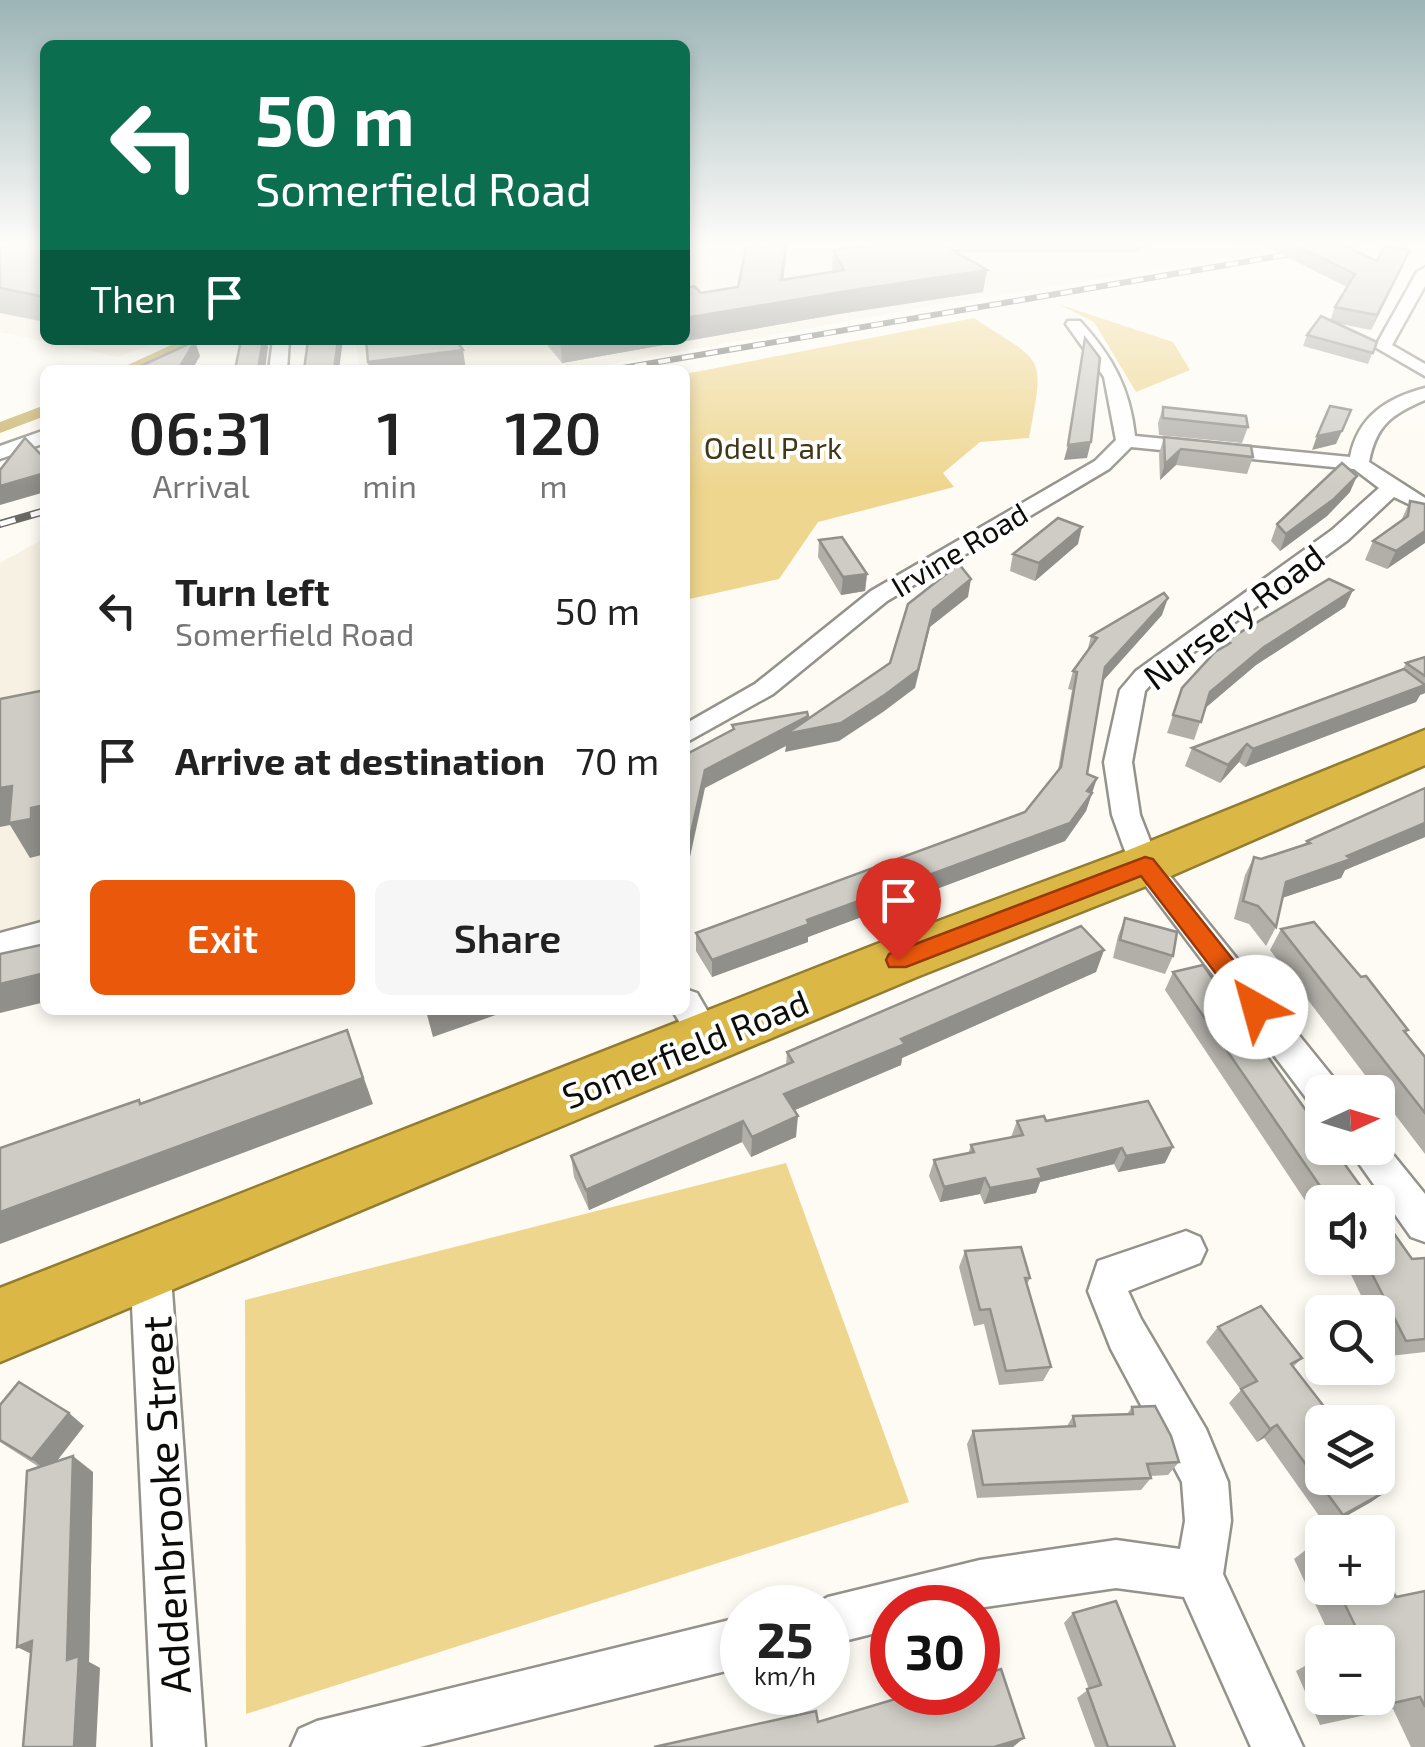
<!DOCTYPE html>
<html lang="en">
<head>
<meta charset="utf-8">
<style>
  body { margin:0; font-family:"Exo 2",sans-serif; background:#f6f6f6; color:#222; height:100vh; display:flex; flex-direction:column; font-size:38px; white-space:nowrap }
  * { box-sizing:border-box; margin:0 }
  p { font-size:32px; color:#767676 }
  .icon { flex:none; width:55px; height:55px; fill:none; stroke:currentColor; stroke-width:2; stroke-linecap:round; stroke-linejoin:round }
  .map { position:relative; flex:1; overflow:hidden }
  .panel { position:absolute; left:40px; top:365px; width:650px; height:650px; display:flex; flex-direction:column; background:#fff; border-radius:15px; box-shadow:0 5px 15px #0003 }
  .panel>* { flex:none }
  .banner { position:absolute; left:40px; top:40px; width:650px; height:305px; border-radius:15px; box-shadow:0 5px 15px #0003; background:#0b6e4f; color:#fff; overflow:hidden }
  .needle { width:65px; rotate:86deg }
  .tools { position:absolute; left:1305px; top:1075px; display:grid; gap:20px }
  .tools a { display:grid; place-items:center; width:90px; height:90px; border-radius:15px; background:#fff; box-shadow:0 5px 15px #0003; font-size:50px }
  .speed { position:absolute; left:720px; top:1585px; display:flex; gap:20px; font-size:50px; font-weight:700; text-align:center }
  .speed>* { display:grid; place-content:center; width:130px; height:130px; border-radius:50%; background:#fff; box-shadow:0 5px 15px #0003; line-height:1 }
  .speed small { font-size:25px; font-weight:400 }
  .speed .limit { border:15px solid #d22; background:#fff; color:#111 }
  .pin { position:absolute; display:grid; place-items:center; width:85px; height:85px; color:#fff; margin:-102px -42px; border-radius:50% 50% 50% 0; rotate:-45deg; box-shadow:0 0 10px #0007 }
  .pin .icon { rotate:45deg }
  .me { position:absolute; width:110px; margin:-55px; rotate:322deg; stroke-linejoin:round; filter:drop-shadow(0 0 8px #0008) }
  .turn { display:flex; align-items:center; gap:35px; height:210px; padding:0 50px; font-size:45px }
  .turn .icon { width:130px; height:130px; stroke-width:2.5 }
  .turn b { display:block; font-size:70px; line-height:85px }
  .then { display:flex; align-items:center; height:95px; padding:0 50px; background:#0003; gap:20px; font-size:38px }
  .eta { display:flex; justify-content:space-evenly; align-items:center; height:170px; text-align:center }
  .eta b { font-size:60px; font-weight:600; line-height:70px }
  .button { display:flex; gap:20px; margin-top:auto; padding:20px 50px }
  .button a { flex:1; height:115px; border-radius:15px; background:#ea580c; color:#fff; font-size:40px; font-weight:600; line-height:115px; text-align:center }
  .button a+a { background:#f6f6f6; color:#222 }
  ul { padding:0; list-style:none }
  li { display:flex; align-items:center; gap:30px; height:150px; padding:0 50px }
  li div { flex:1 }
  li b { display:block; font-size:38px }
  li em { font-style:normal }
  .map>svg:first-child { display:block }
</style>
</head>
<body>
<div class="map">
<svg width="1425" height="1747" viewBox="0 0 1425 1747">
  <rect width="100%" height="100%" fill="#fdfbf3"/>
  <g fill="#f6f1e2">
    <polygon points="0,243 45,243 45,340 163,340 118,357 0,332"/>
    <polygon points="685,243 947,248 1328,243 942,304 579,370 360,370 355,340 685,340"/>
    <polygon points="45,538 45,923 0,934 0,563"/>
  </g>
  <g fill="#eed68f">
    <polygon points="1058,304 1173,342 1190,370 1136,392 1094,322"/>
    <path d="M974,318C1045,365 1045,352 1029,438L980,442L943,473L954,487L818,522L779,579L685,600V374Z"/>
    <polygon points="786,1163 909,1502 246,1714 245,1300"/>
  </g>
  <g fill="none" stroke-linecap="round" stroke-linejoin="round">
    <g fill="#cab36b" fill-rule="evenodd">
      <polygon points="182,340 203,340 139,370 117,370"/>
      <polygon points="45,405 45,416 0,433 0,422"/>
    </g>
    <g stroke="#94928b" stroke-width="5">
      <g id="street">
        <polygon points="1425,267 1425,286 1392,345 1425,364 1425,376 1375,347 1417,272"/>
        <path d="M1068,321H1080C1112,356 1130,388 1135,436L1350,457C1358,416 1387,398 1425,388V400C1392,414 1376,425 1369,462L1425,498V512L1394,497L1348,540L1154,681L1145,691L1132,762L1140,815L1158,861L1336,1081L1340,1092H1322V1107L1310,1103L1130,865L1112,815L1104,762L1120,690L1136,671L1332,530L1379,488L1354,469L1131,447L1109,469L887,601L773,694L685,743V724L755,684L871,591L1095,461L1116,440L1104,377L1066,324Z"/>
        <polygon points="273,340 289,340 287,370 269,370"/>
        <polygon points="45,430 45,443 0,459 0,446"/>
        <polygon points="45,921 45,945 0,957 0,933"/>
        <polygon points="685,989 697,993 725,1041 720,1051 708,1055 696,1051 673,1011 685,1010"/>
        <polygon points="1378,1136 1425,1194 1425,1242 1411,1237 1348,1148 1378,1148"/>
        <polygon points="1186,1231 1200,1237 1206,1250 1200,1263 1128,1291 1141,1319 1206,1429 1228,1482 1231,1521 1223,1574 1303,1747 1251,1747 1184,1597 1116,1588 978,1608 892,1608 892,1629 828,1645 828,1608 809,1608 828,1597 980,1560 1116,1540 1180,1549 1185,1521 1182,1482 1111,1349 1088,1291 1098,1261"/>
        <polygon points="150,1244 164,1250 170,1263 205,1747 153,1747 130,1263 136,1250"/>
        <polygon points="742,1617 742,1667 420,1747 291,1747 299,1729 317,1721"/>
      </g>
    </g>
    <g stroke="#94928b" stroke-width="6">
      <polygon id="secondary" points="903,243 1145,243 1135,249 913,249"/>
    </g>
    <g stroke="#937c31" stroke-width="5">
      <polygon id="highway" points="1425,730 1425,765 1164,879 919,976 0,1362 0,1288 877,944 1126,851"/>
    </g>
    <use href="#street" fill="#fff" fill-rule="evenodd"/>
    <use href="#secondary" fill="#f4eac8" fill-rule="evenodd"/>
    <use href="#highway" fill="#dbb846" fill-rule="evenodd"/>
    <g stroke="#696863" stroke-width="6">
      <polyline id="rail-far1" points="611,370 1355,243"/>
    </g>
    <g stroke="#696863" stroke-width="8">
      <polyline id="rail" points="0,524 45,511"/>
    </g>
    <use href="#rail-far1" stroke="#fff" stroke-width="4" stroke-dasharray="12" stroke-linecap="butt"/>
    <use href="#rail" stroke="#fff" stroke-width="5" stroke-dasharray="16" stroke-linecap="butt"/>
  </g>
  <g fill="#b2afa9">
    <polygon points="0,243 45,243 45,322 0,313"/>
    <polygon points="747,243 787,243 783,280 832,272 833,250 887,243 955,243 954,251 983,292 839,314 562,363 543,340 685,340 701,293 738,287"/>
    <polygon points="1263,243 1339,243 1377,261 1404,264 1371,330 1335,323 1377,342 1368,364 1303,346 1307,335 1330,321 1335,307 1347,287 1263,245"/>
    <polygon points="1163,407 1248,427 1242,443 1159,435 1158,423"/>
    <polygon points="1164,437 1253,457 1247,474 1176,465 1160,480 1159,454"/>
    <polygon points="1350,492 1327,516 1280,551 1271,541 1277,524"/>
    <polygon points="1410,501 1425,504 1387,569 1365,560 1373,541 1401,521"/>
    <polygon points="819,540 867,574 865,591 841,595 818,557"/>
    <polygon points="1078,544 1035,581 1010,571 1013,554"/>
    <polygon points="1353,590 1345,607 1256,665 1205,708 1194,740 1167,733 1182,688 1224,646 1226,641"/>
    <polygon points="1162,615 1103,681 1087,774 1097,778 1086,811 1065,841 808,937 808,942 712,977 696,951 696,933 1025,812 1058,770 1072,690 1068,689 1073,671 1087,652 1091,636"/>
    <polygon points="1425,657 1425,693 1420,695 1416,702 1245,767 1239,762 1220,783 1185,766 1192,748 1403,669 1406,663"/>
    <polygon points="1425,788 1425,837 1345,870 1341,878 1282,898 1276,927 1266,946 1249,924 1234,919 1245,875 1254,857 1261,859 1305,844 1307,841"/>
    <polygon points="1125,918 1173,956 1165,974 1113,958 1118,936"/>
    <polygon points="1281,929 1408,1030 1406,1033 1425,1057 1425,1154 1270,950"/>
    <polygon points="1104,950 1096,972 902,1058 901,1065 795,1110 796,1137 751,1157 742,1142 589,1210 574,1177 571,1156 786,1065 787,1052"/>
    <polygon points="1173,972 1372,1202 1322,1202 1322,1226 1165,990"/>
    <polygon points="1017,1121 1046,1121 1165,1163 1118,1172 1114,1164 1040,1182 1036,1193 984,1204 980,1194 940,1202 929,1176 934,1160 968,1154 971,1145 1011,1137"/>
    <polygon points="965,1251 1030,1278 1027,1285 1051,1367 1043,1381 999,1385 984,1324 974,1326 959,1267"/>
    <polygon points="1343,1258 1425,1258 1425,1352 1390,1356 1378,1329 1378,1312 1369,1312"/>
    <polygon points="1218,1327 1302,1358 1293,1367 1388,1490 1371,1502 1327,1527 1264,1438 1257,1442 1229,1403 1241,1390 1206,1342"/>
    <polygon points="0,1405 84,1426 57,1461 93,1472 89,1662 100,1668 31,1654 39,1467 0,1442"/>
    <polygon points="1132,1407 1179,1462 1168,1475 1151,1476 1151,1478 1141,1490 977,1498 967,1444 973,1431 1067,1426 1073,1416 1127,1414"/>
    <polygon points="1322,1541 1322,1588 1378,1588 1396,1597 1425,1591 1425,1747 1411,1747 1393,1709 1320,1725 1296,1671 1319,1658 1322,1657 1322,1698 1378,1698 1378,1642 1333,1642 1294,1559 1316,1542"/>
    <polygon points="1073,1613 1175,1747 1095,1747 1077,1698 1089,1689 1064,1623"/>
  </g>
  <g fill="#918f8a">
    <polygon points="786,243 787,251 780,302 987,270 983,292 839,314 562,363 560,340 685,340 685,318 781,280"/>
    <polygon points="1410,250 1404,264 1371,330 1377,315"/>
    <polygon points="263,340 266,340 268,347 265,370 258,370"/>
    <polygon points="338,340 343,340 339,370 334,370"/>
    <polygon points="195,341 200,356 192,370 178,370"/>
    <polygon points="463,350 466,370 369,370 368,362"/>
    <polygon points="1342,431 1336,444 1312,450 1317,436"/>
    <polygon points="1091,442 1087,458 1064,460 1068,445"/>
    <polygon points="1181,449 1176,465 1160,480 1165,464"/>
    <polygon points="45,473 45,492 0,505 0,486"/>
    <polygon points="1357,476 1350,492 1327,516 1280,551 1286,534"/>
    <polygon points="1082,527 1078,544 1035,581 1039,563"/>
    <polygon points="1425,531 1425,543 1387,569 1396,551"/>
    <polygon points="867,574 865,591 841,595 843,577"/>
    <polygon points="971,579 968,597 930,627 915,688 883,712 839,741 785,752 786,746 705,788 685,880 685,860 705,770 808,716 807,730 841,723 933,610"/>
    <polygon points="1353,590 1345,607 1256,665 1203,710 1210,692 1264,647"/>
    <polygon points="1168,598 1162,615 1100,684 1105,667"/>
    <polygon points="1425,683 1425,693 1420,695 1416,702 1245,767 1253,749"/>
    <polygon points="1247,744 1239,762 1220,783 1228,765"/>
    <polygon points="1097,778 1086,811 1065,841 808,937 808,942 712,977 712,960 807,920 1087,791"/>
    <polygon points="12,786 31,808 45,805 45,854 30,858 10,825 0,827 0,788"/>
    <polygon points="1425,823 1425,837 1345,870 1341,878 1276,900 1286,882"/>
    <polygon points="1104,950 1096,972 902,1058 901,1065 783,1115 784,1094 901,1039"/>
    <polygon points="45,973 45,1002 0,1013 0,984"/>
    <polygon points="428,1010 510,1010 433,1037 426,1011"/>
    <polygon points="347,1030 373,1104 0,1244 0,1212"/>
    <polygon points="798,1116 796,1137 751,1157 752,1137"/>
    <polygon points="743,1121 742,1142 589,1210 586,1190"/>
    <polygon points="1173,1147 1165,1163 1118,1172 1126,1156"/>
    <polygon points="1122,1148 1114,1164 1040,1182 1036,1193 984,1204 990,1188 1038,1169"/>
    <polygon points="985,1178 980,1194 940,1202 944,1187"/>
    <polygon points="69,1413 84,1426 48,1472 32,1459"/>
    <polygon points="1277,1425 1264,1438 1257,1442 1270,1429"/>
    <polygon points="73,1456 93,1472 89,1662 100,1668 96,1747 74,1747 67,1660"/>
    <polygon points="1388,1490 1371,1502 1327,1527 1343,1515"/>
    <polygon points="32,1641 40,1658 17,1647"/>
    <polygon points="1024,1738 1013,1747 994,1747"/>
  </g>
  <g fill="#cfccc5" stroke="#918f8a" stroke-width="2.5">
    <polygon points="0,243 45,243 45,297 0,288"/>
    <polygon points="747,243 786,243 781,280 844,270 833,250 887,243 952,243 949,248 987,270 841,292 685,318 685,288 694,286 701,293 738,287"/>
    <polygon points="1291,243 1339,243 1377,261 1385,246 1410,250 1377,315 1335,307 1355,274"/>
    <polygon points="1321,316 1377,342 1373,353 1307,335"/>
    <polygon points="1085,338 1100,358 1091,442 1068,445"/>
    <polygon points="241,340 263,340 258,370 235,370"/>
    <polygon points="308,340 338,340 334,370 304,370"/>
    <polygon points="366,340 456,340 463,350 368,362"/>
    <polygon points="195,341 178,370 132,370"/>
    <polygon points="1330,406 1351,410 1342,431 1317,436"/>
    <polygon points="1163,407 1246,416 1248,427 1163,418"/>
    <polygon points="1164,437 1251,446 1253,457 1181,449 1165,464"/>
    <polygon points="25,438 45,459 45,473 0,486 0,470"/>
    <polygon points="1342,463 1357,476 1334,499 1286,534 1277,524"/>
    <polygon points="1410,501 1425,504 1425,531 1396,551 1373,541 1408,516"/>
    <polygon points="1058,518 1082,527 1039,563 1013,554"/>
    <polygon points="842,537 867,574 843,577 819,540"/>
    <polygon points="959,564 971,579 933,610 918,670 886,694 841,723 786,734 890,663 908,604"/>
    <polygon points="1329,579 1353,590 1264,647 1210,692 1201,722 1173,715 1182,688 1215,652 1230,643 1226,641"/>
    <polygon points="1164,593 1168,598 1105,667 1087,774 1097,778 1087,791 1092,793 1070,823 807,920 809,924 712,960 696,933 1025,812 1061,767 1077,672 1073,671 1097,638 1091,636"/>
    <polygon points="1425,657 1425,676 1406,663"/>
    <polygon points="1404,669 1425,685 1253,749 1247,744 1228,765 1192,748"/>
    <polygon points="45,690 45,805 31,808 31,819 9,823 12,786 0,788 0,699"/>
    <polygon points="807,712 808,716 705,770 685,860 685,755 734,729 732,725"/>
    <polygon points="1425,788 1425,823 1347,856 1351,859 1286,882 1276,927 1258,906 1243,901 1254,857 1261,859 1310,843 1307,841"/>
    <polygon points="1125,918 1177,932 1173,956 1120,940"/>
    <polygon points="1314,922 1361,977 1366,976 1408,1030 1404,1031 1425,1057 1425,1113 1281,929"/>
    <polygon points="1081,926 1104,950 901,1039 905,1044 784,1094 798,1116 752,1137 743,1121 586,1190 571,1156 793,1062 787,1052"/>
    <polygon points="45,944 45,973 0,984 0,954"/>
    <polygon points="1203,965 1322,1133 1322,1148 1333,1148 1372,1202 1331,1202 1173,972"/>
    <polygon points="347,1030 363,1078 0,1212 0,1148 139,1100 140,1104"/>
    <polygon points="1148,1101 1173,1147 1126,1156 1122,1148 1038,1169 1042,1178 990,1188 985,1178 944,1187 934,1160 974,1152 971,1145 1023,1135 1017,1121 1044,1116 1046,1121"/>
    <polygon points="1378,1211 1412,1259 1425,1258 1425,1339 1406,1341 1364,1258 1378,1258"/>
    <polygon points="1021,1247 1030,1278 1025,1278 1051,1367 1006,1371 990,1309 980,1310 965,1251"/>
    <polygon points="1261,1306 1302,1358 1291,1364 1336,1422 1322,1422 1322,1478 1378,1477 1388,1490 1343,1515 1277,1425 1270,1429 1241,1389 1257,1381 1218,1327"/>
    <polygon points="19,1382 69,1413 32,1459 0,1440 0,1405"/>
    <polygon points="1155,1406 1171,1436 1179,1462 1147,1464 1151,1478 983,1485 973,1431 1075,1426 1073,1416 1133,1414 1132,1407"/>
    <polygon points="73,1456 67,1660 79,1656 74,1747 23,1747 32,1641 17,1647 27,1471"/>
    <polygon points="1322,1541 1322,1557 1316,1542"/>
    <polygon points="1378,1561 1396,1597 1425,1591 1425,1707 1420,1697 1344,1714 1337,1698 1378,1698 1378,1642 1363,1642 1337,1588 1378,1588"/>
    <polygon points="1116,1601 1175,1747 1108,1747 1087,1689 1101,1685 1073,1613"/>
    <polygon points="1001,1669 1024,1738 994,1747 654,1747 816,1711 818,1722 919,1692 978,1692 978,1676"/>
  </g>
  <linearGradient id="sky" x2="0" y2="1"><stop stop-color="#9cb4b6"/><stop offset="0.5" stop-color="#fefdfa"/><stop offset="1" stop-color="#fefdfa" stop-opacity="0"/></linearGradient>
  <rect width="1425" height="487" fill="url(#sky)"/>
  <polygon fill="#ea580c" stroke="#983908" stroke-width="2.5" points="1145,857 1153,859 1265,1000 1269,1007 1265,1014 1247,1014 1141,876 906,967 889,967 886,960 889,954"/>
  <g text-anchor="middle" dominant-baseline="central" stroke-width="8" stroke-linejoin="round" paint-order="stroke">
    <g font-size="30" fill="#423818" stroke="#fff">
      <text x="773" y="447">Odell Park</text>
    </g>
    <g font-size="30" fill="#0c0c09" stroke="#fff">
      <text transform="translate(959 549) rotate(-31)">Irvine Road</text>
    </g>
    <g font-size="35" fill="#0c0c09" stroke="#fff">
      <text transform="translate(1233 616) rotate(-37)">Nursery Road</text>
      <text transform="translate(685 1048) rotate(-22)">Somerfield Road</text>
    </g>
    <g font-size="42" fill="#0c0c09" stroke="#fff">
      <text transform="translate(164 1505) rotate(-93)">Addenbrooke Street</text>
    </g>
  </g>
</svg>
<div class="tools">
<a><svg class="needle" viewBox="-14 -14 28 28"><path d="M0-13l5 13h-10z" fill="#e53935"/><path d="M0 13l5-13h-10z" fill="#767676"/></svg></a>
<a><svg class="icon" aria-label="sound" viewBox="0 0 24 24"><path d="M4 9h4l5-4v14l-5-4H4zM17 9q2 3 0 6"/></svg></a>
<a><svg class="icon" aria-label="search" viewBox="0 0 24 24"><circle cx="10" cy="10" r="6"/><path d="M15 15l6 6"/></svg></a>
<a><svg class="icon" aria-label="layers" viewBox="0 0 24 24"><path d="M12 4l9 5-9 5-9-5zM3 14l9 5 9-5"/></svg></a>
<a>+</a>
<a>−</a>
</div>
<div class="speed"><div>25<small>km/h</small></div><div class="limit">30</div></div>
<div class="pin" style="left:898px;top:960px;background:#d93025"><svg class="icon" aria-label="arrive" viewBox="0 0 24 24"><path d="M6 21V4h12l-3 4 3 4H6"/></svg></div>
<svg class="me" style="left:1256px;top:1007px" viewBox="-20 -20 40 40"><circle r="19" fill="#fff"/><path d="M0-13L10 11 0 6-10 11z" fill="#ea580c"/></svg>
<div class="banner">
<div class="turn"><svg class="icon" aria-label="left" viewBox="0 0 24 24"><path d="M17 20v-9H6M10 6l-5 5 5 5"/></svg><div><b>50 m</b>Somerfield Road</div></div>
<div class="then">Then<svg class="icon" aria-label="arrive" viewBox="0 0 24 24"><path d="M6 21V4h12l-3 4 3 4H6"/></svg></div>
</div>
<section class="panel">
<div class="eta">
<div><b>06:31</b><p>Arrival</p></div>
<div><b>1</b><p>min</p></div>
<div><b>120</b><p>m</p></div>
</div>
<ul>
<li><svg class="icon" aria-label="left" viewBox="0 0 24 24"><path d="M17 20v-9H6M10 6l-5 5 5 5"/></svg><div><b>Turn left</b><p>Somerfield Road</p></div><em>50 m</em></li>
<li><svg class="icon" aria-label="arrive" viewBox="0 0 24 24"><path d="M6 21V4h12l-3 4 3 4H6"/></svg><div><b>Arrive at destination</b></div><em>70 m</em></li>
</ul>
<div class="button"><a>Exit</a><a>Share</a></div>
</section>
</div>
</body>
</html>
